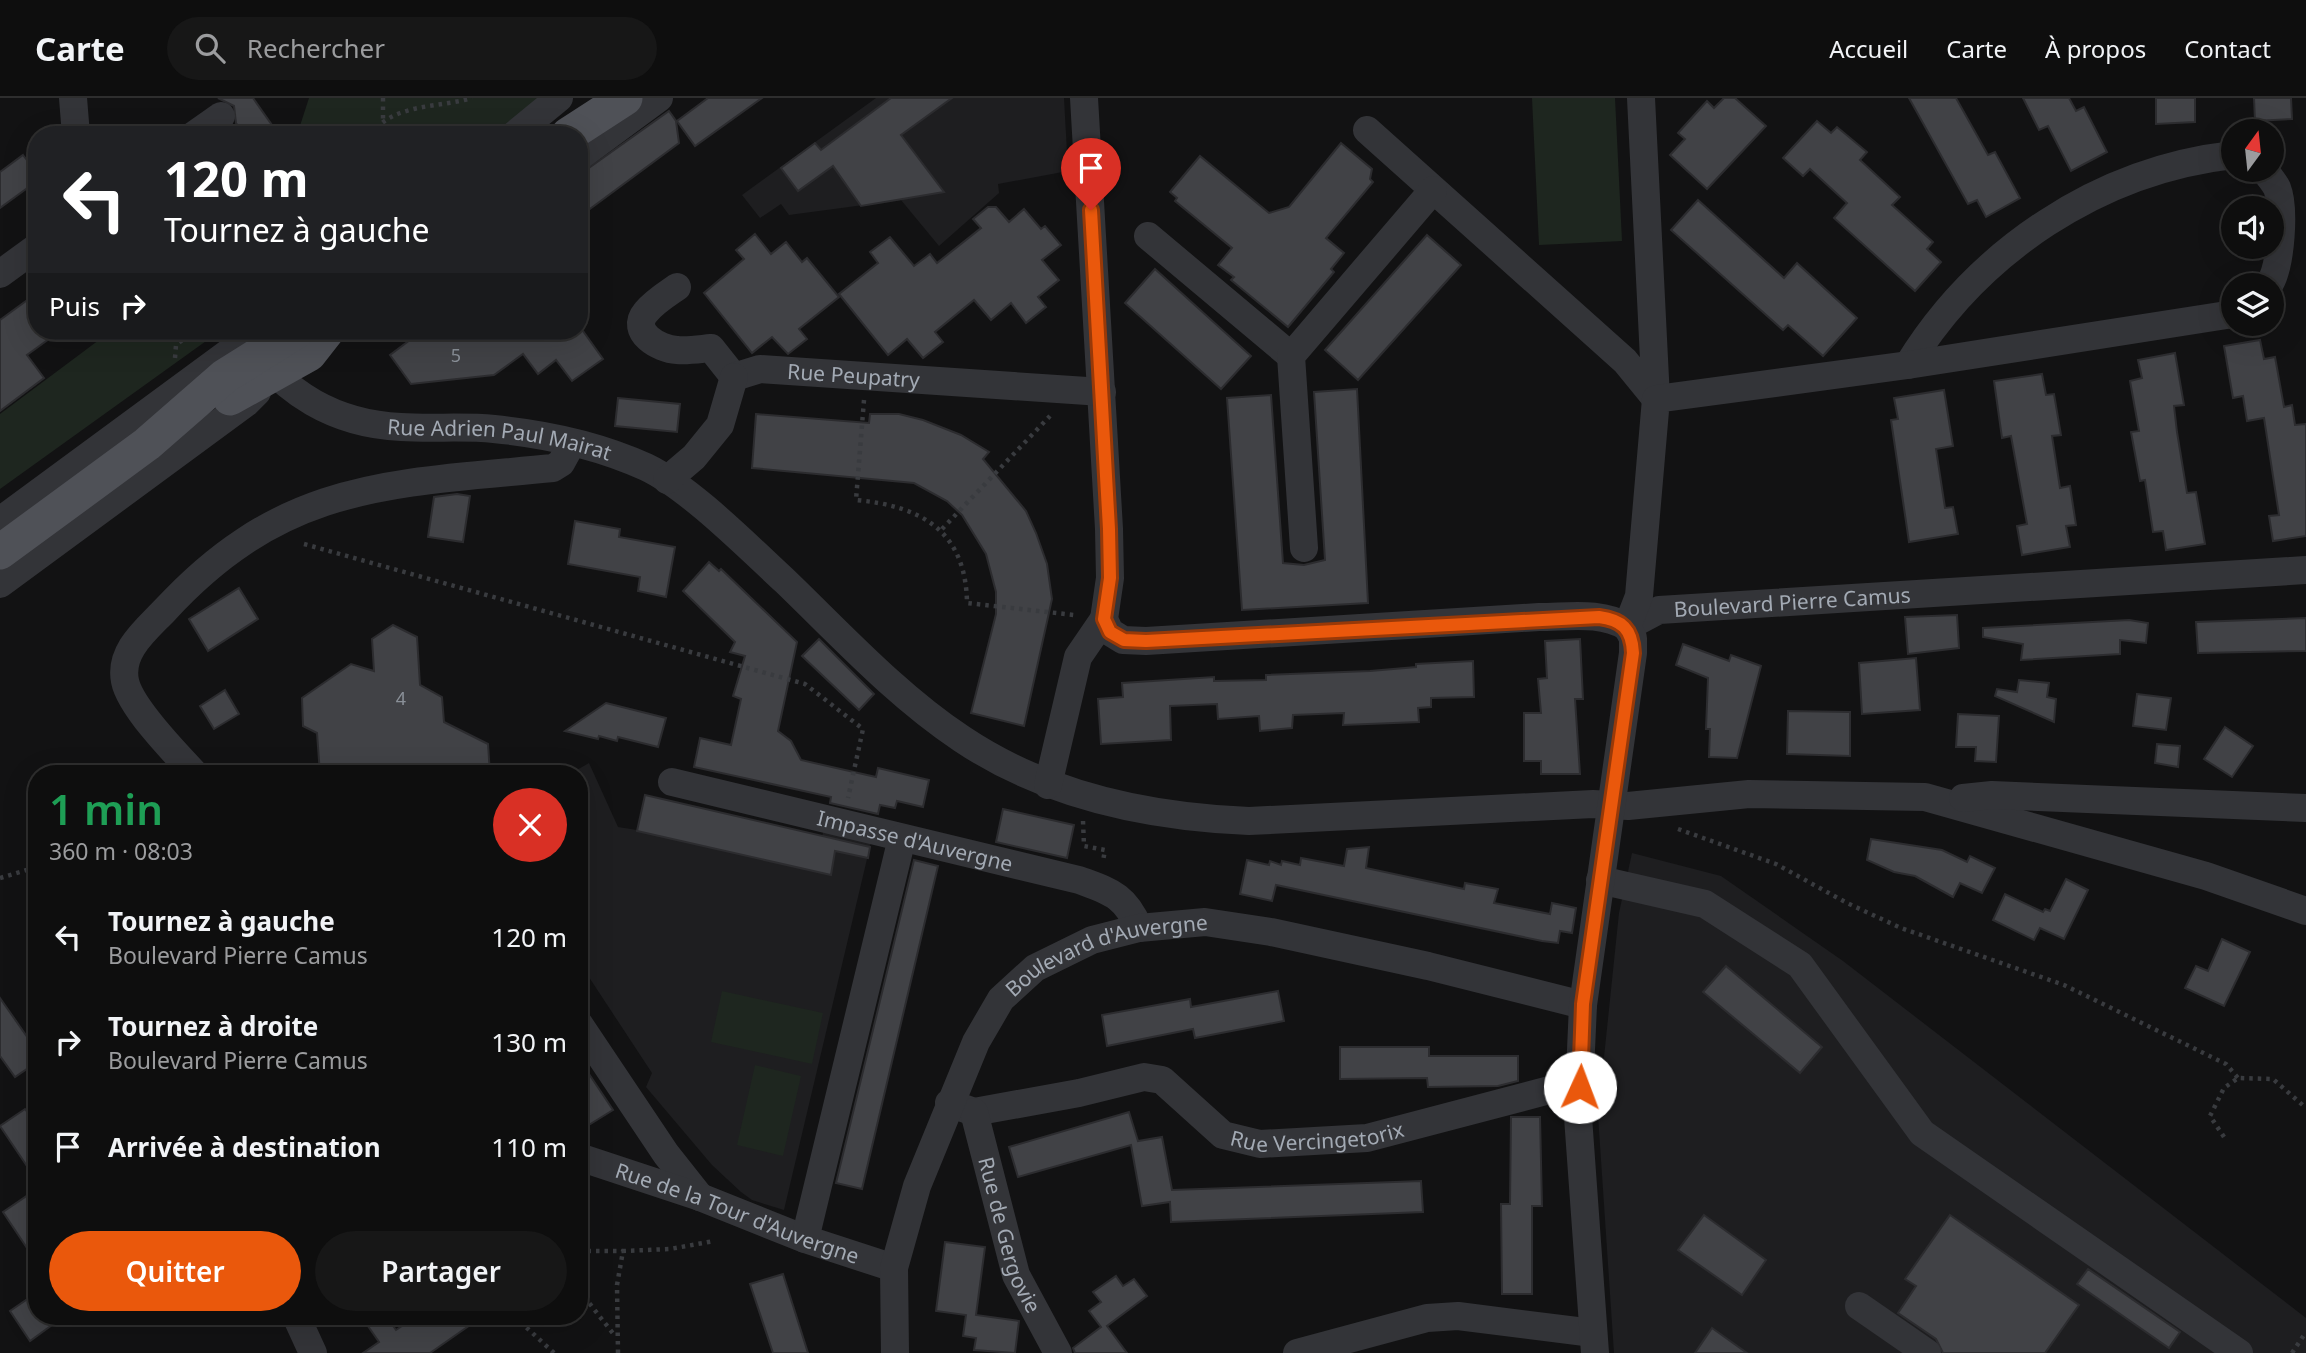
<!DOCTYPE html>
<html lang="fr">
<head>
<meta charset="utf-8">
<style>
  body { margin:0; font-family:"Noto Sans",sans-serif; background:#171717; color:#f1f3f6; height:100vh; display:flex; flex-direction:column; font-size:26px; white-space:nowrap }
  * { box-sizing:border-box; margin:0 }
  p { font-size:23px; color:#9b9c9e }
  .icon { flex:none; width:38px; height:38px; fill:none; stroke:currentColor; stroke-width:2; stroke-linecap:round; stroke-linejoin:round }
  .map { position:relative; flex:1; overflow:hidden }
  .panel { position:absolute; left:28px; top:667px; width:560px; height:560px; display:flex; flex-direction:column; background:#0e0e0e; border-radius:28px; box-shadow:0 7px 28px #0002,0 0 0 2px #2e2e2e }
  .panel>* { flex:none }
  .guide { position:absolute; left:28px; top:28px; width:560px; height:214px; border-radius:28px; box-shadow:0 7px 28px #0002,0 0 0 2px #2e2e2e; background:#202124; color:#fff; overflow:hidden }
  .needle { width:46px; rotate:15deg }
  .controls { position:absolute; left:2221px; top:21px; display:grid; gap:14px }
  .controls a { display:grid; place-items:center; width:63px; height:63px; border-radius:50%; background:#0e0e0e; box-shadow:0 7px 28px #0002,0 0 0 2px #2e2e2e; font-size:35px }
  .pin { position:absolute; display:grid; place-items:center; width:60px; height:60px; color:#fff; margin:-72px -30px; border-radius:50% 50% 50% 0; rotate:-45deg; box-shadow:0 0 7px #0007 }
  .pin .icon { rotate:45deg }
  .me { position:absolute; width:77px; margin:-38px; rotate:2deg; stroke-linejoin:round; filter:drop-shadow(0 0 5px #0008) }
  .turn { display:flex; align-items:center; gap:24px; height:147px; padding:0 21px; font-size:32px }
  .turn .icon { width:91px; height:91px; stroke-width:2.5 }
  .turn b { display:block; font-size:49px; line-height:60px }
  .then { display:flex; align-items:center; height:66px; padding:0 21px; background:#0003; gap:14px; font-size:26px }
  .round { display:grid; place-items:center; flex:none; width:74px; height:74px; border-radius:37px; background:#171717 }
  .headline { display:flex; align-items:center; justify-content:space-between; height:119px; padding:0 21px }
  h1 { font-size:42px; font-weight:600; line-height:52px; color:#1e9e55 }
  .primary-button { display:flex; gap:14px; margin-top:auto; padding:14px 21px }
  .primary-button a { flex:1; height:80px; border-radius:42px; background:#ea580c; color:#fff; font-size:28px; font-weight:600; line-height:80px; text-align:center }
  .primary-button a+a { background:#171717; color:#f1f3f6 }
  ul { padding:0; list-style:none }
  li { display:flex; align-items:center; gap:21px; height:105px; padding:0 21px }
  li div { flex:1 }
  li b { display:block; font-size:26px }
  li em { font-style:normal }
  header { display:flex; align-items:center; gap:42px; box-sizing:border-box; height:98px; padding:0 35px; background:#0e0e0e; border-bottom:2px solid #2e2e2e }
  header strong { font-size:33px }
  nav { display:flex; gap:38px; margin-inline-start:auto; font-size:24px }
  .search { width:490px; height:63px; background:#171717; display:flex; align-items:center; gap:18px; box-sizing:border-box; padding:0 24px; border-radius:38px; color:#9b9c9e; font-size:26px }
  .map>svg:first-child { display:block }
</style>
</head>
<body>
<header>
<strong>Carte</strong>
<div class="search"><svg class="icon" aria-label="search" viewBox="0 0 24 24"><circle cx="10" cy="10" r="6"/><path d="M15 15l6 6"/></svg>Rechercher</div>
<nav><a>Accueil</a><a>Carte</a><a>À propos</a><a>Contact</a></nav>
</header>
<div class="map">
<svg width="2306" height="1255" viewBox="0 0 2306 1255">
  <rect width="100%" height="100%" fill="#121213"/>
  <g fill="#1e1e20">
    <polygon points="876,0 1064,0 1068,73 998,86 999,95 939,148 901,102 789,117 781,106 760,120 742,97"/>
    <polygon points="589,665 618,729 637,732 645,697 822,738 824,732 871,744 784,1112 752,1102 741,1094 712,1067 646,989 652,975 579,864 579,676 570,676"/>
    <polygon points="1632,755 1721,778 1843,863 2306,1220 2306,1255 1614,1255 1598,1017 1619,815"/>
  </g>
  <g fill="#1e261f">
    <polygon points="309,0 543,0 499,37 297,37"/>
    <polygon points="1532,0 1615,0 1622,143 1539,147"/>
    <polygon points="111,233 220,233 0,391 0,316"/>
    <polygon points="722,893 823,915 812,966 711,944"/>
    <polygon points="755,967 801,978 783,1058 737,1047"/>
  </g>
  <g fill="#414246" stroke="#2c2c2f" stroke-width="2">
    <polygon points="218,0 253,0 279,37 245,37 236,25 234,8"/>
    <polygon points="708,0 762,0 695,48 677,23"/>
    <polygon points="891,0 952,0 901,37 944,94 861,108 833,68 798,93 781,70 815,45 821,52"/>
    <polygon points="1724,0 1735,0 1766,28 1707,91 1670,57 1685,41 1678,35 1707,3 1714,10"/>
    <polygon points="1909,0 1956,0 1988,57 1995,54 2020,100 1986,119 1977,102 1968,106"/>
    <polygon points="2023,0 2069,0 2076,13 2084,9 2107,54 2071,73 2048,28 2039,32"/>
    <polygon points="2156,0 2195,0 2195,24 2156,26"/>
    <polygon points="2254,0 2291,0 2292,21 2255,23"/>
    <polygon points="669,13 676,23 679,45 579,119 579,77"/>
    <polygon points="1817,23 1831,35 1837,29 1867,54 1860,62 1900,99 1892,107 1933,144 1927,151 1941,164 1915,193 1834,120 1847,105 1810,71 1803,78 1783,60"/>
    <polygon points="1341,45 1372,71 1370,81 1373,84 1326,140 1344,155 1331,171 1334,174 1288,229 1231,182 1234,179 1218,167 1232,150 1175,103 1177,100 1170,94 1200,58 1269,115 1289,109"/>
    <polygon points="23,57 37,75 37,83 0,110 0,74"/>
    <polygon points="1698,102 1784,180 1797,165 1857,220 1823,258 1788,227 1783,232 1671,132"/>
    <polygon points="988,109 996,109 1009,124 1024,111 1041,131 1045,128 1061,147 1042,162 1059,182 1038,199 1046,209 1026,225 1011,205 991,222 974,202 935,234 943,244 923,260 907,241 888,257 839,196 878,165 870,154 890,139 914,168 930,156 937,165 981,130 973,121"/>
    <polygon points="755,136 771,156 786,144 802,164 807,160 839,199 799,231 807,241 788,256 772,239 752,255 704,195 744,161 736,152"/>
    <polygon points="1427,137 1461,167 1358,282 1325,252"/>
    <polygon points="1155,171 1251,258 1221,291 1125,205"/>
    <polygon points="37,195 37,233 60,233 27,257 44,280 0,313 0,222"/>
    <polygon points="422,233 583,233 603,261 572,283 556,262 538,276 523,256 494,277 411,286 390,257"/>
    <polygon points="2260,242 2264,261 2275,259 2284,309 2292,307 2295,327 2306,326 2306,438 2273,443 2269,418 2279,417 2264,320 2247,323 2243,298 2233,300 2224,248"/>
    <polygon points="2175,255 2184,307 2174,308 2177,334 2187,395 2196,394 2205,446 2166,452 2163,433 2153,434 2145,382 2140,383 2131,334 2139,333 2130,283 2142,280 2138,262"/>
    <polygon points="2042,276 2046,297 2054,296 2061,337 2052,338 2060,390 2070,388 2076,427 2066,428 2070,449 2022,457 2017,428 2027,426 2011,338 2002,340 1994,283"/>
    <polygon points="1357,291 1368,505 1242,512 1227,300 1271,297 1283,465 1304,467 1325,462 1314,294"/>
    <polygon points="1944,292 1953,348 1936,351 1945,410 1953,409 1958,436 1909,444 1891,322 1898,321 1894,300"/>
    <polygon points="618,300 680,306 677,334 615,328"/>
    <polygon points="756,316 869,325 870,316 899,316 923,322 961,337 989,354 983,361 1026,413 1036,435 1047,466 1052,501 1024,628 971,615 996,516 996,494 986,456 962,417 947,403 914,385 752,370"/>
    <polygon points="457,396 470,398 463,444 428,439 434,399"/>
    <polygon points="575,423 620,431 619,439 675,449 666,499 638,493 640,479 568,466"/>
    <polygon points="709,464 719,473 721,471 797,544 778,633 791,643 801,662 876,679 878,670 929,682 923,709 897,703 895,710 880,707 878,716 830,705 831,699 694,669 700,640 731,647 741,601 733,598 745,558 730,554 735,544 683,493"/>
    <polygon points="239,490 258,521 208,553 189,521"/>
    <polygon points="1957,517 1959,550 1908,556 1905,519"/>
    <polygon points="2306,520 2306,553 2198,555 2196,524"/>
    <polygon points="2129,522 2148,525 2146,545 2120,542 2120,556 2021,562 2023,546 1983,539 1983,530"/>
    <polygon points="393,527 417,539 420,587 442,599 444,624 488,646 490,676 320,676 317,635 303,628 302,600 351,566 374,573 372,541"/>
    <polygon points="819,541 874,596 859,612 802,558"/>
    <polygon points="1580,541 1583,601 1575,601 1580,676 1541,676 1541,663 1524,663 1524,615 1541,615 1538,581 1547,580 1545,543"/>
    <polygon points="1683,546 1729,563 1731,557 1761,568 1737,660 1709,659 1710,631 1706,631 1708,580 1676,567"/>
    <polygon points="1916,560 1920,612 1862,616 1859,565"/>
    <polygon points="1473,563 1474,599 1431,600 1431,609 1418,610 1419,624 1343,627 1344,615 1293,617 1292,630 1260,633 1259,618 1218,621 1217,606 1170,608 1171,642 1101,646 1098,601 1123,599 1122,585 1214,579 1214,583 1266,582 1266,577 1370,573 1416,569 1416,566"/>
    <polygon points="2019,582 2049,585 2047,599 2056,601 2054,624 1995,598 1997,591 2017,594"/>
    <polygon points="225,592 239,616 214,631 200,608"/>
    <polygon points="2137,596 2171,600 2166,632 2133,628"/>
    <polygon points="606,605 666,620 658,649 618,639 617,643 599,638 598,641 565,633"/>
    <polygon points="1788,613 1850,614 1850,658 1787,656"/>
    <polygon points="1958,616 1999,618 1996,664 1975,663 1976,649 1956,649"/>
    <polygon points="2225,629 2253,648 2232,679 2204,661"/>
    <polygon points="2157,646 2180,648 2178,669 2155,665"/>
    <polygon points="645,697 870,749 868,760 835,753 831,777 637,733"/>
    <polygon points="1003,711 1074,727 1067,760 996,744"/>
    <polygon points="1871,741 1942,752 1967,764 1970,758 1995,770 1982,795 1960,785 1953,799 1915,778 1894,774 1867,762"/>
    <polygon points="1369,749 1366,770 1464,791 1465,785 1498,791 1494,805 1550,816 1552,805 1576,810 1572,835 1560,833 1558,845 1542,843 1276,787 1272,803 1240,796 1247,762 1269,767 1270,763 1281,767 1282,763 1300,767 1301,760 1344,768 1347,751"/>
    <polygon points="914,762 938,768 862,1091 836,1085"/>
    <polygon points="2066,781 2088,792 2064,841 2040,830 2034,842 1993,822 2005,796 2043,814 2045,811 2050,813"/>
    <polygon points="2222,841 2250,854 2224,908 2185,890 2196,868 2208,873"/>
    <polygon points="1726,868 1822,949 1800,975 1703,894"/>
    <polygon points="1278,893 1284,923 1195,940 1193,931 1107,948 1102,917 1190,901 1191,909"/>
    <polygon points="0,900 37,953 37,964 15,979 0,958"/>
    <polygon points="1340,949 1429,949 1429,958 1518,958 1518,983 1498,988 1428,989 1427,980 1340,981"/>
    <polygon points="579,961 613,1012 579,1033"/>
    <polygon points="25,1011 37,1027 37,1083 0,1028"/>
    <polygon points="1129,1014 1138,1043 1162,1039 1172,1092 1421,1083 1423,1114 1171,1124 1170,1104 1142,1108 1131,1047 1018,1079 1009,1049"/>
    <polygon points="1511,1019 1540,1019 1542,1108 1532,1108 1532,1196 1502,1196 1501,1106 1510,1106"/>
    <polygon points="37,1091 37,1165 3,1114"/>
    <polygon points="1704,1117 1766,1162 1742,1197 1678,1152"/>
    <polygon points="1950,1117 2079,1207 2045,1255 1943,1255 1936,1241 1898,1215 1916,1188 1905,1181"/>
    <polygon points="945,1144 985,1149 976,1217 1019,1223 1015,1255 974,1252 976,1240 963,1238 966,1217 936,1213"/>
    <polygon points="2088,1171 2180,1234 2169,1250 2077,1186"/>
    <polygon points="783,1176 808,1255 773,1255 750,1186"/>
    <polygon points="1116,1178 1123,1188 1134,1181 1147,1198 1107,1228 1127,1255 1075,1255 1073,1250 1101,1229 1089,1213 1101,1204 1093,1194"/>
    <polygon points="32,1198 37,1205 37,1218 46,1218 52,1227 30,1243 10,1213"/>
    <polygon points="361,1218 386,1218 396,1232 417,1218 483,1218 430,1255 363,1255 379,1244"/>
    <polygon points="1712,1230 1747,1255 1695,1255"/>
  </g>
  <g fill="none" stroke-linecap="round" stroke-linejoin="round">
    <g stroke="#393b3f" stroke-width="4.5" stroke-dasharray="3.5 5" stroke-linecap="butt">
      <polyline points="383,0 383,23"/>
      <path d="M371,37C392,5 439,10 472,0"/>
      <polyline points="175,260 176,247 194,233"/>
      <path d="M864,302L856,402C921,408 966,433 967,505L1074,517"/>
      <polyline points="942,431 1050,318"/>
      <polyline points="304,446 805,586 863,631 848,700"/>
      <polyline points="1083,723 1084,748 1105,752 1103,763"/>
      <polyline points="1678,731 1776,766 1847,805 1901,830 2064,887 2226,966 2238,980"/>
      <polyline points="0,780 30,771 37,775"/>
      <polyline points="2224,1039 2210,1018 2224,990 2238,980 2273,981 2306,1010"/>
      <polyline points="579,1153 623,1153"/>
      <polyline points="579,1192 615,1238"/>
      <polyline points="514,1218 554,1255"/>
      <polyline points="618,1255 617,1187 623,1153 670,1151 714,1143"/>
      <polyline points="2292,1255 2306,1234"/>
    </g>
    <g stroke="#333438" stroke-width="28">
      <polyline points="73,0 76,37"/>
      <path id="s1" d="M1084,0L1109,431L1110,480L1104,521L1110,534L1123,542L1146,543L1539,519C1569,519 1601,513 1627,529L1659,512L2306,472"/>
      <polyline points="1367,32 1625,263 1656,301 1641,0"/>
      <polyline points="194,37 221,18"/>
      <polyline points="514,37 559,0"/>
      <polyline points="579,59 659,0"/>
      <path d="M2264,72C2268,77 2274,84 2277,90C2285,110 2281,169 2269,187"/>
      <polyline points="1148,138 1291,258"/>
      <polyline points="0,176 37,149"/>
      <path d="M677,189C667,196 654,204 646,214C629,234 659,251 677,252C688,253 700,251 711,250L734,279"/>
      <path id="s2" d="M247,241C283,295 335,326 401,329C432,331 464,328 494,331C545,336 600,348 646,369C690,390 748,449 785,483C841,537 897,598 962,641C1047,698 1149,719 1249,723L1593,706L1628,708L1749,696L1925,699L2206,778L2306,813"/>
      <path d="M1908,267C1978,153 2099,72 2233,57"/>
      <path id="s3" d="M734,279L760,271L1102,294"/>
      <polyline points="667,382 694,359 720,327 734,279"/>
      <polyline points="0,423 258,233"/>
      <polyline points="1304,450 1291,258 1433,92"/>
      <polyline points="0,486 246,305 257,294"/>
      <path d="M195,676C176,656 130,609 125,583C119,553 146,532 165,512C284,383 391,386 553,370L561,365L572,345"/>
      <path id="s4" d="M672,684L1079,782C1111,794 1125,797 1139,830"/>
      <polyline points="1048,687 1078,559 1104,521"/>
      <polyline points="1963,700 1992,697 2306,710"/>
      <polyline points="1600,782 1705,806 1800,867 1922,1035 2239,1255"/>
      <polyline points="579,926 666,1056 700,1099"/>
      <path id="s5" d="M949,1005L974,1014L1079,995L1144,979L1162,982L1223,1037L1260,1046L1367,1040L1557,990L1580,989"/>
      <path id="s6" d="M974,1014L1016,1177L1058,1255"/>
      <path id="s7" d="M579,1059L700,1099L805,1141L894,1170"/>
      <polyline points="805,1141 902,740"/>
      <polyline points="1859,1208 1927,1255"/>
      <polyline points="296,1218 313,1255"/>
      <path id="s8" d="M895,1255L894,1170L917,1088L976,944L1001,901L1035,870L1092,842L1139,830L1205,824L1271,834L1428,868L1583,907"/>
      <polyline points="1297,1255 1427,1220 1458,1218 1593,1235"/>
      <polyline points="1595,1255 1578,1019 1583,907 1633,555 1633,540 1627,529 1639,498 1656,301 1908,267 2233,216"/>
    </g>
    <g stroke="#4f5157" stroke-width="35">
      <polyline points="568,37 625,0"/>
      <polyline points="230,300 309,256 327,233"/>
      <polyline points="0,454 147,346 225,278 297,233"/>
    </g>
  </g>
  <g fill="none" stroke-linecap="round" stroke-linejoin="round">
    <g stroke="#983908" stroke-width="18">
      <path id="route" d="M1091,112L1109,431L1110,480L1104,521L1110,534L1124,542L1146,543L1599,519C1622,522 1632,531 1633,555L1583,906L1580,989"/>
    </g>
    <use href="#route" stroke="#ea580c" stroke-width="12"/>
  </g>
  <g text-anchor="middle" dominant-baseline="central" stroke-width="7" stroke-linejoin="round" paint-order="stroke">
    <g font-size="18" fill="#8a9098">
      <text x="456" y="257">5</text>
      <text x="401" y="600">4</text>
    </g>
    <g font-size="21" fill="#a3aab4" stroke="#0d0d0e">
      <text stroke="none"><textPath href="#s3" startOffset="121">Rue Peupatry</textPath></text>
      <text stroke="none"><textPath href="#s2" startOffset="284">Rue Adrien Paul Mairat</textPath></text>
      <text stroke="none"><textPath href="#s1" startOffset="1228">Boulevard Pierre Camus</textPath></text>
      <text stroke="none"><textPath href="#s4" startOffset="250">Impasse d'Auvergne</textPath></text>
      <text stroke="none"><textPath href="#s8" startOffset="494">Boulevard d'Auvergne</textPath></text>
      <text stroke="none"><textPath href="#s5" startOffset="396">Rue Vercingetorix</textPath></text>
      <text stroke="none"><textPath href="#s7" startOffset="168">Rue de la Tour d'Auvergne</textPath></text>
      <text stroke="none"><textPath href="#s6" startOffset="128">Rue de Gergovie</textPath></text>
    </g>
  </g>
</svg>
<div class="controls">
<a><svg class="needle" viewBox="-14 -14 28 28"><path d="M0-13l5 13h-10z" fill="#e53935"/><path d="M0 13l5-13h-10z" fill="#9b9c9e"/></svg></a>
<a><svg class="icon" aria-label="sound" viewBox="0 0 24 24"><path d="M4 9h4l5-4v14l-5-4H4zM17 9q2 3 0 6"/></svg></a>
<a><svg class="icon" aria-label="layers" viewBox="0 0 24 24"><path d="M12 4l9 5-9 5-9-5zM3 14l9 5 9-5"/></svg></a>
</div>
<div class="pin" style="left:1091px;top:112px;background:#d93025"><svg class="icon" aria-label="arrive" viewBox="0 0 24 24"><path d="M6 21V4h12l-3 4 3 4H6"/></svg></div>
<svg class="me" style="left:1580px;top:989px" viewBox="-20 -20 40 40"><circle r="19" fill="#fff"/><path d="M0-13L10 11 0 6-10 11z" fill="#ea580c"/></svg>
<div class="guide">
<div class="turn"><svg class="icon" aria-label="left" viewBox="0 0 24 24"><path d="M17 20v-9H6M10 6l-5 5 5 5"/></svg><div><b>120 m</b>Tournez à gauche</div></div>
<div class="then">Puis<svg class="icon" aria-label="right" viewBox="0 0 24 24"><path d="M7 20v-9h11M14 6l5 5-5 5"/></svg></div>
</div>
<section class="panel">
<div class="headline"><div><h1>1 min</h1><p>360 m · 08:03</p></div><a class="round" style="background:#d93025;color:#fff"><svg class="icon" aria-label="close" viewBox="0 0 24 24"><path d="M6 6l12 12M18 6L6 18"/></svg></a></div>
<ul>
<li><svg class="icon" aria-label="left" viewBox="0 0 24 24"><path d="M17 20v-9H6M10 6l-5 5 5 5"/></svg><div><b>Tournez à gauche</b><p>Boulevard Pierre Camus</p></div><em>120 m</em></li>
<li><svg class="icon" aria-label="right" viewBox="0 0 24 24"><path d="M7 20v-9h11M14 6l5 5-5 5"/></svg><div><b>Tournez à droite</b><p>Boulevard Pierre Camus</p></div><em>130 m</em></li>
<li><svg class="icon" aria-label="arrive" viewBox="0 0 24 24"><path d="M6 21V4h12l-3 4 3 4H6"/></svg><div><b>Arrivée à destination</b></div><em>110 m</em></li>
</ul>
<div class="primary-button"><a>Quitter</a><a>Partager</a></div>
</section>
</div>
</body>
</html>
